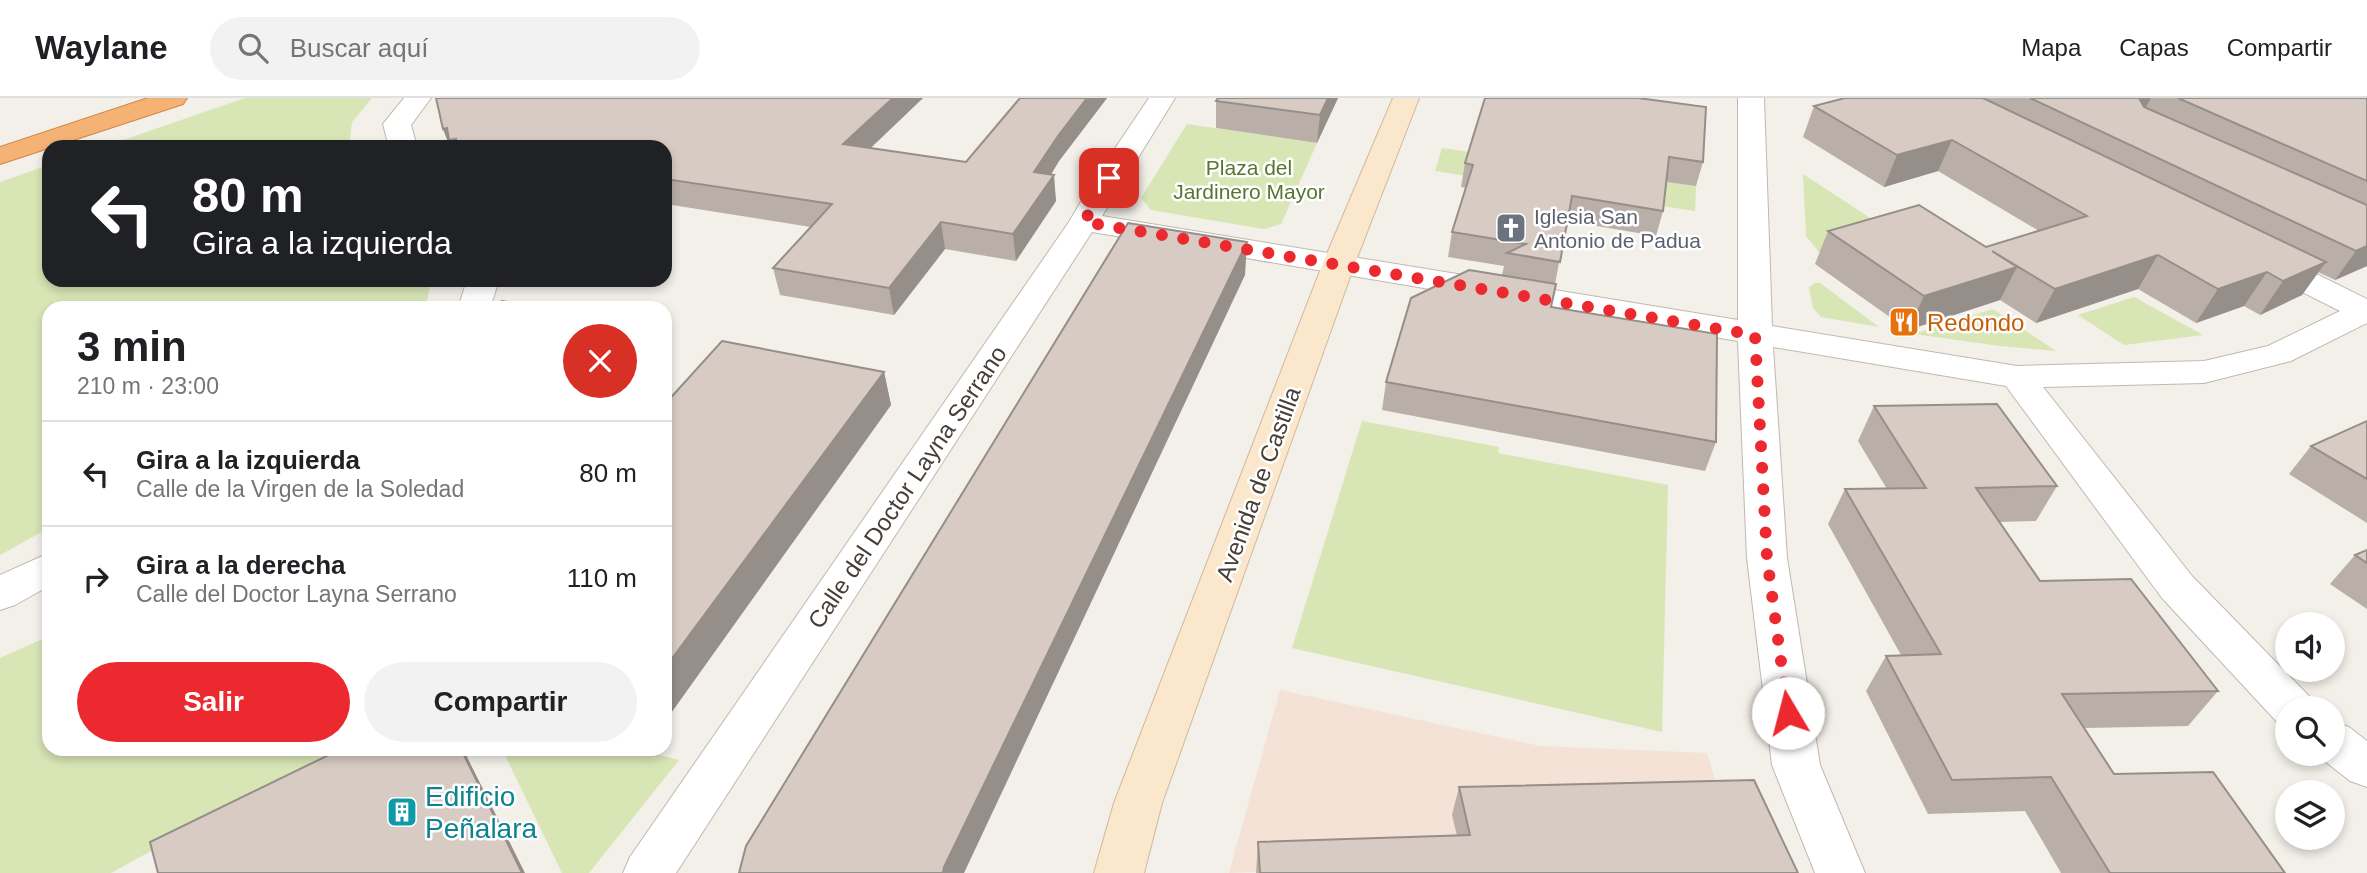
<!DOCTYPE html>
<html lang="es">
<head>
<meta charset="utf-8">
<style>
  body { margin:0; font-family:Arial,sans-serif; background:#f2f2f2; color:#202124; height:100vh; display:flex; flex-direction:column; font-size:26px; white-space:nowrap }
  * { box-sizing:border-box; margin:0 }
  p { font-size:23px; color:#757577 }
  .icon { flex:none; width:38px; height:38px; fill:none; stroke:currentColor; stroke-width:2; stroke-linecap:round; stroke-linejoin:round }
  .map { position:relative; flex:1; overflow:hidden }
  .drawer { position:absolute; left:42px; top:203px; width:630px; height:455px; display:flex; flex-direction:column; background:#fff; border-radius:21px; box-shadow:0 4px 10px #0003 }
  .drawer>* { flex:none }
  .guide { position:absolute; left:42px; top:42px; width:630px; height:147px; border-radius:21px; box-shadow:0 4px 10px #0003; background:#202124; color:#fff; overflow:hidden }
  .buttons { position:absolute; left:2275px; top:514px; display:grid; gap:14px }
  .buttons a { display:grid; place-items:center; width:70px; height:70px; border-radius:50%; background:#fff; box-shadow:0 4px 10px #0003; font-size:35px }
  .pin { position:absolute; display:grid; place-items:center; width:60px; height:60px; color:#fff; margin:-30px; border-radius:14px; box-shadow:0 4px 10px #0006 }
  .me { position:absolute; width:77px; margin:-38px; rotate:352deg; stroke-linejoin:round; filter:drop-shadow(0 0 5px #0008) }
  .turn { display:flex; align-items:center; gap:24px; height:147px; padding:0 35px; font-size:32px }
  .turn .icon { width:91px; height:91px; stroke-width:2.5 }
  .turn b { display:block; font-size:49px; line-height:60px }
  .round { display:grid; place-items:center; flex:none; width:74px; height:74px; border-radius:37px; background:#f2f2f2 }
  .overview { display:flex; align-items:center; justify-content:space-between; height:119px; padding:0 35px }
  h1 { font-size:42px; font-weight:800; line-height:52px }
  .action { display:flex; gap:14px; margin-top:auto; padding:14px 35px }
  .action a { flex:1; height:80px; border-radius:42px; background:#eb292f; color:#fff; font-size:28px; font-weight:800; line-height:80px; text-align:center }
  .action a+a { background:#f2f2f2; color:#202124 }
  ul { padding:0; list-style:none }
  li { display:flex; align-items:center; gap:21px; height:105px; padding:0 35px; border-top:2px solid #e0e0e0 }
  li div { flex:1 }
  li b { display:block; font-size:26px }
  li em { font-style:normal }
  header { display:flex; align-items:center; gap:42px; box-sizing:border-box; height:98px; padding:0 35px; background:#fff; border-bottom:2px solid #e0e0e0 }
  header strong { font-size:33px }
  nav { display:flex; gap:38px; margin-inline-start:auto; font-size:24px }
  .search { width:490px; height:63px; background:#f2f2f2; display:flex; align-items:center; gap:18px; box-sizing:border-box; padding:0 24px; border-radius:38px; color:#757577; font-size:26px }
  .map>svg:first-child { display:block }
</style>
</head>
<body>
<header>
<strong>Waylane</strong>
<div class="search"><svg class="icon" aria-label="search" viewBox="0 0 24 24"><circle cx="10" cy="10" r="6"/><path d="M15 15l6 6"/></svg>Buscar aquí</div>
<nav><a>Mapa</a><a>Capas</a><a>Compartir</a></nav>
</header>
<div class="map">
<svg width="2367" height="775" viewBox="0 0 2367 775">
  <rect width="100%" height="100%" fill="#f3efe9"/>
  <polygon fill="#f4e2d6" points="1280,592 1540,648 1707,655 1724,711 1453,717 1463,765 1229,775"/>
  <g fill="#d8e5b5">
    <polygon points="245,0 372,0 352,24 349,49 103,49"/>
    <polygon points="1187,26 1317,45 1281,126 1264,131 1151,112 1141,100"/>
    <polygon points="1442,50 1696,88 1695,113 1435,73"/>
    <polygon points="49,67 49,182 431,182 427,202 421,210 49,210 49,430 0,457 0,84"/>
    <polygon points="1803,76 1890,133 1819,154 1806,138"/>
    <polygon points="1815,185 1820,185 1879,229 1821,219 1813,210 1809,189"/>
    <polygon points="2134,199 2203,237 2124,247 2078,217"/>
    <polygon points="1993,211 2056,253 2000,248 1914,236"/>
    <polygon points="1362,323 1499,349 1498,355 1668,387 1662,634 1292,550"/>
    <polygon points="49,538 49,651 336,651 111,775 0,775 0,560"/>
    <polygon points="502,651 636,651 679,662 589,775 562,775"/>
  </g>
  <g fill="none" stroke-linecap="round" stroke-linejoin="round">
    <g stroke="#c1b8b0" stroke-width="2">
      <g id="street">
        <polygon points="404,0 431,0 411,27 417,49 389,49 383,26"/>
        <polygon points="1149,0 1175,0 1102,118 1738,222 1738,0 1764,0 1772,228 2017,268 2204,263 2268,248 2340,213 2254,170 2249,163 2254,156 2265,154 2276,156 2367,201 2367,225 2291,263 2204,285 2043,289 2192,478 2309,598 2316,611 2287,611 2287,627 2277,624 2162,500 2006,288 1773,249 1787,460 1820,667 1865,775 1815,775 1772,667 1747,460 1738,243 1092,134 676,775 623,775 630,759 1069,124 1095,80"/>
        <polygon points="467,182 499,182 490,210 458,210"/>
        <polygon points="49,455 49,488 15,507 0,512 0,477"/>
        <polygon points="2333,624 2349,629 2367,643 2367,689 2350,683 2317,657 2333,656"/>
      </g>
    </g>
    <g stroke="#d0b99c" stroke-width="2">
      <polygon id="secondary" points="1393,0 1419,0 1355,165 1162,705 1144,775 1094,775 1114,705 1323,165"/>
    </g>
    <g stroke="#d38544" stroke-width="2">
      <polygon id="highway" points="148,0 187,0 183,6 0,66 0,49"/>
    </g>
    <use href="#street" fill="#fff" fill-rule="evenodd"/>
    <use href="#secondary" fill="#fbe7cc" fill-rule="evenodd"/>
    <use href="#highway" fill="#f4b374" fill-rule="evenodd"/>
  </g>
  <g fill="#b9afa8">
    <polygon points="436,0 923,0 871,50 966,64 1020,0 1107,0 1059,63 1051,77 1056,103 1016,163 945,151 894,217 780,197 773,170 811,129 672,107 665,109 665,49 450,49 443,31"/>
    <polygon points="1218,0 1338,0 1317,45 1216,30 1216,3"/>
    <polygon points="1485,0 1703,64 1696,88 1667,84 1663,113 1656,138 1567,123 1555,186 1551,209 1716,344 1705,373 1382,312 1386,284 1502,177 1504,168 1448,159 1452,134 1466,90 1461,89 1465,65"/>
    <polygon points="1845,0 2367,0 2367,168 2335,182 2318,174 2302,197 2260,217 2244,208 2196,225 2138,191 2036,225 2000,202 1908,232 1815,166 1828,133 1986,149 2039,133 1938,73 1884,89 1803,39 1814,8"/>
    <polygon points="884,274 891,307 671,615 665,613 665,306"/>
    <polygon points="1874,308 2057,388 2036,423 2000,424 2040,483 2218,593 2188,628 2084,630 2114,676 2285,775 2061,775 2025,713 1928,716 1866,593 1886,558 1901,557 1828,426 1845,391 1887,391 1858,343"/>
    <polygon points="2367,323 2367,425 2289,376 2311,348"/>
    <polygon points="2367,452 2367,511 2330,486 2355,457"/>
    <polygon points="1459,689 1798,775 1256,775 1258,744 1457,738 1452,717"/>
  </g>
  <g fill="#968e88">
    <polygon points="893,0 923,0 848,71 843,46"/>
    <polygon points="1087,0 1107,0 1059,63 1036,100 1034,74 1058,38"/>
    <polygon points="1328,0 1338,0 1317,45 1320,17"/>
    <polygon points="2138,0 2151,0 2141,18"/>
    <polygon points="447,30 456,41 459,49 450,49 443,31"/>
    <polygon points="1952,42 1938,73 1884,89 1897,57"/>
    <polygon points="1054,77 1056,103 1016,163 1013,136"/>
    <polygon points="665,82 672,107 665,109"/>
    <polygon points="941,124 945,151 894,217 889,190"/>
    <polygon points="1247,144 1245,177 964,775 943,775 944,769"/>
    <polygon points="2367,148 2367,168 2335,182 2356,153"/>
    <polygon points="2158,157 2138,191 2036,225 2055,191"/>
    <polygon points="2326,164 2302,197 2260,217 2283,183"/>
    <polygon points="2017,169 2000,202 1908,232 1924,198"/>
    <polygon points="2267,174 2244,208 2196,225 2218,191"/>
    <polygon points="884,274 891,307 671,615 665,602 665,570"/>
    <polygon points="461,651 463,651 525,775 522,775"/>
  </g>
  <g fill="#d7cbc3" stroke="#968e88" stroke-width="2">
    <polygon points="436,0 893,0 843,46 966,64 1020,0 1087,0 1058,38 1034,74 1054,77 1013,136 941,124 889,190 773,170 832,106 665,81 665,49 457,49 456,41 449,42 447,30 443,31"/>
    <polygon points="1218,0 1328,0 1320,17 1216,3"/>
    <polygon points="1485,0 1638,0 1706,9 1703,64 1669,59 1663,113 1572,98 1560,164 1507,155 1526,146 1452,134 1473,67 1465,65"/>
    <polygon points="1845,0 1983,0 2326,164 2283,183 2267,174 2218,191 2158,157 2055,191 1992,153 2017,169 1924,198 1828,133 1919,107 1986,149 2087,118 1952,42 1897,57 1814,8"/>
    <polygon points="2030,0 2139,0 2144,9 2367,107 2367,148 2356,153"/>
    <polygon points="2178,0 2367,0 2367,83"/>
    <polygon points="1128,125 1247,144 944,769 943,775 739,775 746,748"/>
    <polygon points="1469,172 1556,186 1551,209 1717,236 1716,344 1386,284 1411,200"/>
    <polygon points="502,203 540,210 494,210"/>
    <polygon points="722,243 884,274 665,570 665,306"/>
    <polygon points="1997,306 2057,388 1976,390 2040,483 2131,481 2218,593 2062,596 2114,676 2213,674 2285,775 2110,775 2051,679 1952,682 1886,558 1941,556 1845,391 1926,390 1874,308"/>
    <polygon points="2367,323 2367,381 2311,348"/>
    <polygon points="2367,452 2367,465 2355,457"/>
    <polygon points="341,651 461,651 522,775 158,775 150,744"/>
    <polygon points="1754,682 1798,775 1260,775 1258,744 1470,737 1459,689"/>
  </g>
  <g fill="none" stroke-linecap="round" stroke-linejoin="round">
    <polyline stroke="#eb292f" stroke-width="12" stroke-dasharray="0 21.6" points="1109,80 1084,124 1755,237 1767,460 1788,615"/>
  </g>
  <defs>
    <g id="church-square" transform="scale(1.575)"><rect x="-9" y="-9" width="18" height="18" rx="4" fill="#6b7280" stroke="#fff"/><path d="M-1.2-6h2.4v3.5h3.3v2.4h-3.3V6h-2.4V-.1h-3.3v-2.4h3.3Z" fill="#fff"/></g>
    <g id="restaurant-square" transform="scale(1.575)"><rect x="-9" y="-9" width="18" height="18" rx="4" fill="#e8710a" stroke="#fff"/><path d="M-5-6h1v4h1v-4h1v4h1v-4h1v5L-1.5 .5V6h-2V.5L-5-1ZM5-6V6H3V1.5H1.5Q1.5-4 5-6Z" fill="#fff"/></g>
    <g id="building-square" transform="scale(1.575)"><rect x="-9" y="-9" width="18" height="18" rx="4" fill="#0f9aa8" stroke="#fff"/><path d="M-4-6H4V6H1V3H-1V6H-4ZM-2.5-4.3h1.7v1.8h-1.7ZM.8-4.3h1.7v1.8H.8ZM-2.5-1h1.7V.8h-1.7ZM.8-1h1.7V.8H.8Z" fill="#fff"/></g>
  </defs>
  <g fill-rule="evenodd">
    <use href="#church-square" x="1511" y="130"/>
    <use href="#restaurant-square" x="1904" y="224"/>
    <use href="#building-square" x="402" y="714"/>
  </g>
  <g text-anchor="middle" dominant-baseline="central" stroke-width="5" stroke-linejoin="round" paint-order="stroke">
    <g font-size="21" fill="#56752f" stroke="#fff">
      <text x="1249" y="69">Plaza del<tspan x="1249" dy="24">Jardinero Mayor</tspan></text>
    </g>
    <g font-size="21" fill="#5b616d" stroke="#fff" text-anchor="start">
      <text x="1534" y="118">Iglesia San<tspan x="1534" dy="24">Antonio de Padua</tspan></text>
    </g>
    <g font-size="24" fill="#c56008" stroke="#fff" text-anchor="start">
      <text x="1927" y="224">Redondo</text>
    </g>
    <g font-size="24" fill="#473e38" stroke="#fff">
      <text transform="translate(1258 386) rotate(-70)">Avenida de Castilla</text>
      <text transform="translate(907 389) rotate(-56)">Calle del Doctor Layna Serrano</text>
    </g>
    <g font-size="28" fill="#0d838f" stroke="#fff" text-anchor="start">
      <text x="425" y="698">Edificio<tspan x="425" dy="32">Peñalara</tspan></text>
    </g>
  </g>
</svg>
<div class="buttons">
<a><svg class="icon" aria-label="sound" viewBox="0 0 24 24"><path d="M4 9h4l5-4v14l-5-4H4zM17 9q2 3 0 6"/></svg></a>
<a><svg class="icon" aria-label="search" viewBox="0 0 24 24"><circle cx="10" cy="10" r="6"/><path d="M15 15l6 6"/></svg></a>
<a><svg class="icon" aria-label="layers" viewBox="0 0 24 24"><path d="M12 4l9 5-9 5-9-5zM3 14l9 5 9-5"/></svg></a>
</div>
<div class="pin" style="left:1109px;top:80px;background:#d93025"><svg class="icon" aria-label="arrive" viewBox="0 0 24 24"><path d="M6 21V4h12l-3 4 3 4H6"/></svg></div>
<svg class="me" style="left:1788px;top:615px" viewBox="-20 -20 40 40"><circle r="19" fill="#fff"/><path d="M0-13L10 11 0 6-10 11z" fill="#eb292f"/></svg>
<div class="guide">
<div class="turn"><svg class="icon" aria-label="left" viewBox="0 0 24 24"><path d="M17 20v-9H6M10 6l-5 5 5 5"/></svg><div><b>80 m</b>Gira a la izquierda</div></div>
</div>
<section class="drawer">
<div class="overview"><div><h1>3 min</h1><p>210 m · 23:00</p></div><a class="round" style="background:#d93025;color:#fff"><svg class="icon" aria-label="close" viewBox="0 0 24 24"><path d="M6 6l12 12M18 6L6 18"/></svg></a></div>
<ul>
<li><svg class="icon" aria-label="left" viewBox="0 0 24 24"><path d="M17 20v-9H6M10 6l-5 5 5 5"/></svg><div><b>Gira a la izquierda</b><p>Calle de la Virgen de la Soledad</p></div><em>80 m</em></li>
<li><svg class="icon" aria-label="right" viewBox="0 0 24 24"><path d="M7 20v-9h11M14 6l5 5-5 5"/></svg><div><b>Gira a la derecha</b><p>Calle del Doctor Layna Serrano</p></div><em>110 m</em></li>
</ul>
<div class="action"><a>Salir</a><a>Compartir</a></div>
</section>
</div>
</body>
</html>
